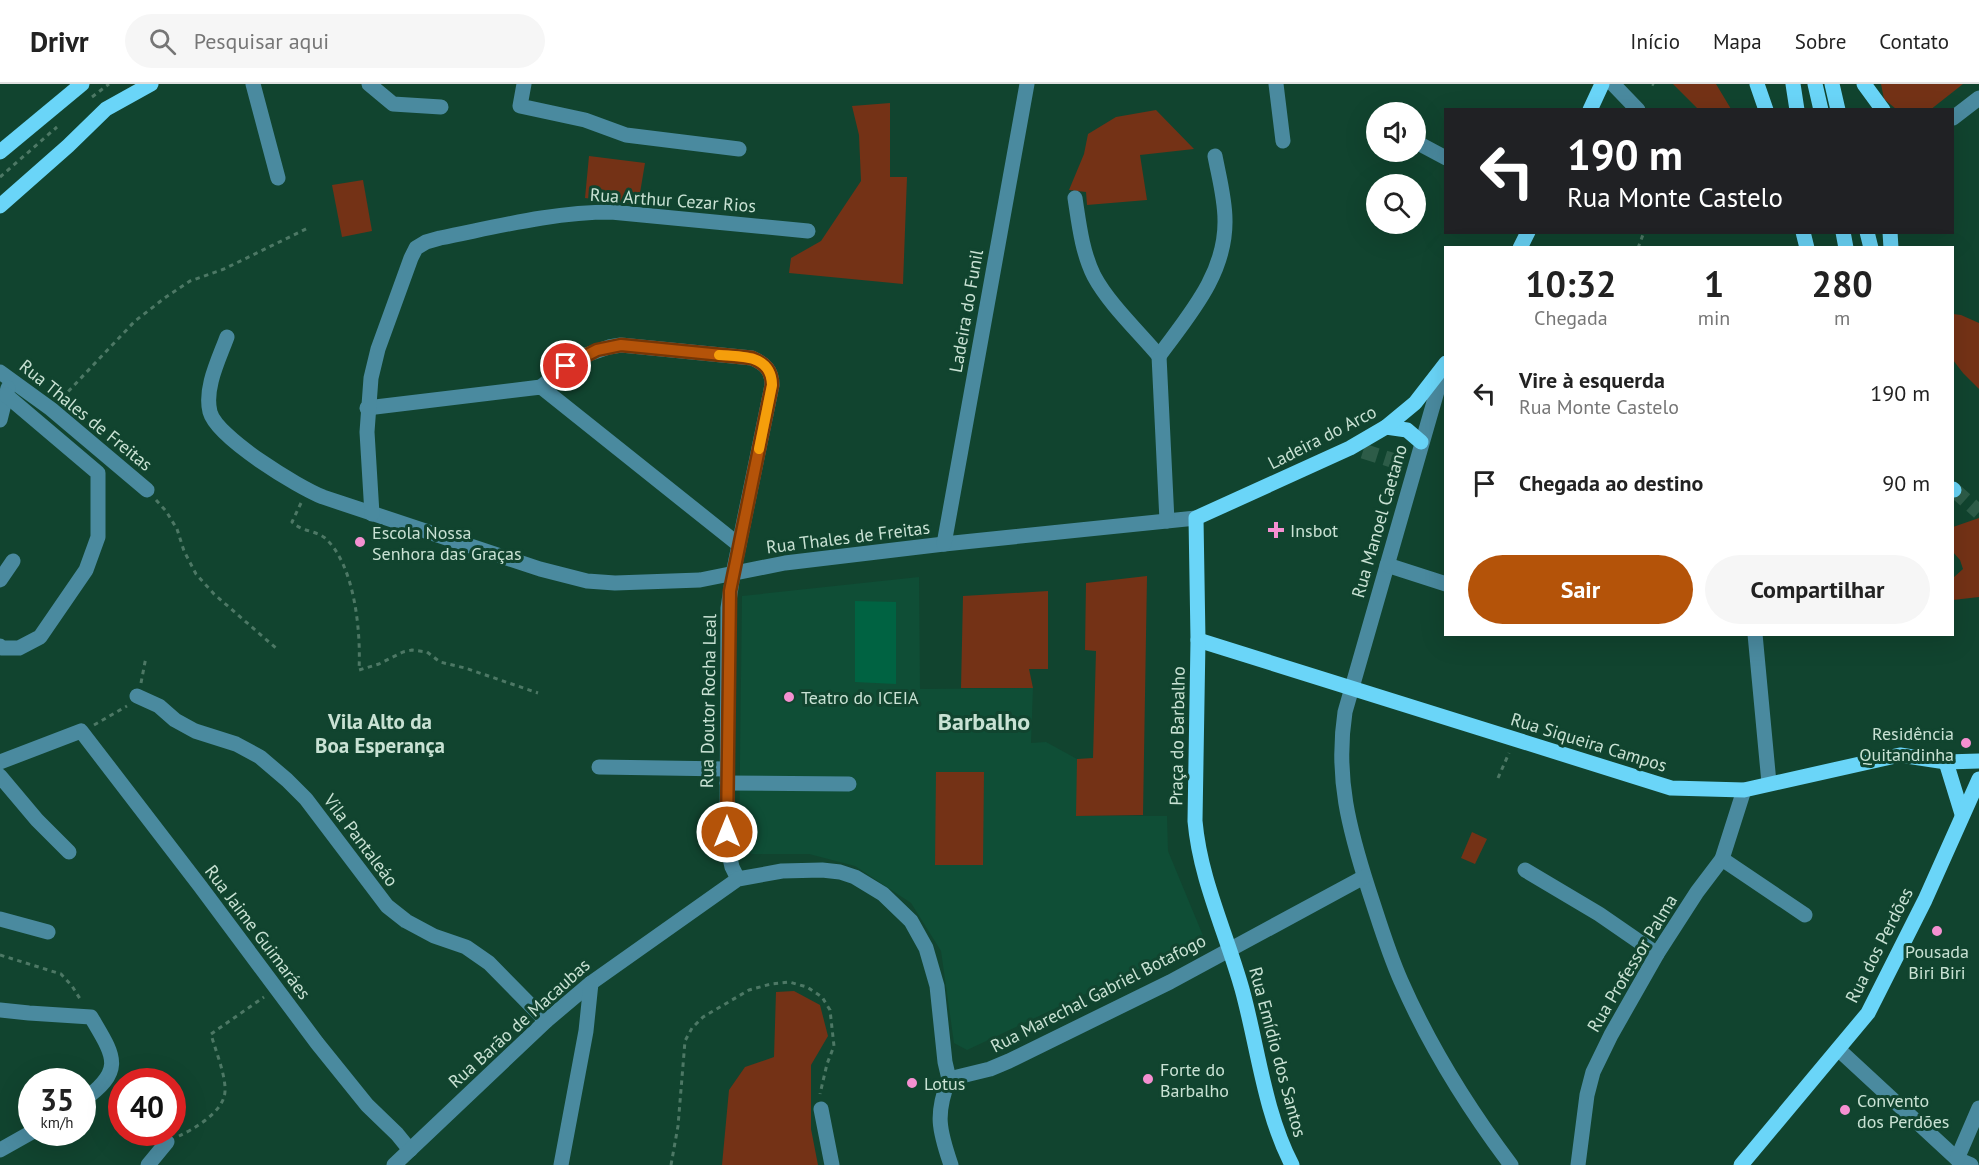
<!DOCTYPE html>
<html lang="pt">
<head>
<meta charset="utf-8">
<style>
  body { margin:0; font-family:"PT Sans",sans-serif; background:#f6f6f6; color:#222; height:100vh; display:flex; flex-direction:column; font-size:22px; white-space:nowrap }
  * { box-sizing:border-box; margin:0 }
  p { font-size:20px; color:#767676 }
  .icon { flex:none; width:33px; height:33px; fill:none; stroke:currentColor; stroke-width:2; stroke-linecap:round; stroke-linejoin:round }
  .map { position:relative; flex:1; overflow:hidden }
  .drawer { position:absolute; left:1444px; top:162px; width:510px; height:390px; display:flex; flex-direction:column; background:#fff; border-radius:0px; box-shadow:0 6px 24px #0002 }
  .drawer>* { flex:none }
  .top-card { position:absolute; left:1444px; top:24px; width:510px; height:126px; border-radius:0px; box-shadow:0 6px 24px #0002; background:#202124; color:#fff; overflow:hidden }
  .tools { position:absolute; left:1366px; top:18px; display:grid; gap:12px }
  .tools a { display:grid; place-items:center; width:60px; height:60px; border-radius:50%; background:#fff; box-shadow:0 6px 24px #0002; font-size:30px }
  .speed { position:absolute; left:18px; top:984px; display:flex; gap:12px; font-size:30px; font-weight:700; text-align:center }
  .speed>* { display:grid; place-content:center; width:78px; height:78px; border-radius:50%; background:#fff; box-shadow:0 6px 24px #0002; line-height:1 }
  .speed small { font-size:15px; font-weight:400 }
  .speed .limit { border:9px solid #d22; background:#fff; color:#111 }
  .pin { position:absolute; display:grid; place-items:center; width:51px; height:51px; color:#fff; margin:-26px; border:3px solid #fff; border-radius:50%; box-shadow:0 2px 6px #0007 }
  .me { position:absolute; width:66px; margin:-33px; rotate:0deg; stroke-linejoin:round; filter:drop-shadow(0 0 4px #0008) }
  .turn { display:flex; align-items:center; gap:21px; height:126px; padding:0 24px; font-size:27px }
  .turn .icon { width:78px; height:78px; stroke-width:2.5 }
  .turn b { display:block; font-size:42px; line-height:51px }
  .eta { display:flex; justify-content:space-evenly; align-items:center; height:102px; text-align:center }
  .eta b { font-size:36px; font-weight:700; line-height:42px }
  .action { display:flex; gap:12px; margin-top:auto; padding:12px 24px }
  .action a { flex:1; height:69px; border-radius:36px; background:#b45309; color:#fff; font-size:24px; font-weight:700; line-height:69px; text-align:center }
  .action a+a { background:#f6f6f6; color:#222 }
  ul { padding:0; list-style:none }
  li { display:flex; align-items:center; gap:18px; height:90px; padding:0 24px }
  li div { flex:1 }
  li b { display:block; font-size:22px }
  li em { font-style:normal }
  header { display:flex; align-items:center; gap:36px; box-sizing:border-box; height:84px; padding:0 30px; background:#fff; border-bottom:2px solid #e0e0e0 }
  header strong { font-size:28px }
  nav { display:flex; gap:33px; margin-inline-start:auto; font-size:21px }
  .search { width:420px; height:54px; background:#f6f6f6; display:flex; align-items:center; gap:15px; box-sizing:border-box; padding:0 21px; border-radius:33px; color:#767676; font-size:22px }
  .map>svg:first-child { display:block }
</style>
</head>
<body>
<header>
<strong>Drivr</strong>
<div class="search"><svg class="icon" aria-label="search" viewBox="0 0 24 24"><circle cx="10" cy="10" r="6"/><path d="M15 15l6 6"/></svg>Pesquisar aqui</div>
<nav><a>Início</a><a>Mapa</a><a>Sobre</a><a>Contato</a></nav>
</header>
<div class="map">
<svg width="1979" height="1081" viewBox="0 0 1979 1081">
  <rect width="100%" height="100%" fill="#11442f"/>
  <polygon fill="#0f4e36" points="919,493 920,605 1033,604 1031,659 1046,658 1077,675 1077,732 1167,732 1168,767 1204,854 967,966 954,959 941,867 911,819 855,782 809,770 752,770 739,762 742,512"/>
  <g fill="#743216">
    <polygon points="1673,0 1716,0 1731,25 1698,25"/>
    <polygon points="1881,0 1963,0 1930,26 1896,25 1884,15"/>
    <polygon points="890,19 890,93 907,93 903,200 789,189 791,174 821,157 861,97 859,51 852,22"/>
    <polygon points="1156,26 1194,65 1140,71 1147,116 1087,121 1086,108 1069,106 1084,70 1088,50 1116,33"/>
    <polygon points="589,72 645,79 638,121 585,114"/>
    <polygon points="363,96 372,147 342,153 332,101"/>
    <polygon points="1953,230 1961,231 1979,239 1979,305 1963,289 1953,276"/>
    <polygon points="1979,434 1979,513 1953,516 1953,494 1963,485 1960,476 1953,468 1953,443"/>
    <polygon points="1147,492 1143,731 1076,732 1077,675 1093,674 1096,567 1085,566 1086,499"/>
    <polygon points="1048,507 1048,585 1029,585 1033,604 961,604 963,512"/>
    <polygon points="936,688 984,688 983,781 935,781"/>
    <polygon points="1472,748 1487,755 1475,780 1461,774"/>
    <polygon points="794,907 820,921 828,952 811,981 811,1045 818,1081 722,1081 729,1006 745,983 774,973 776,908"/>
  </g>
  <polygon fill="#006342" points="855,517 896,518 896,600 855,598"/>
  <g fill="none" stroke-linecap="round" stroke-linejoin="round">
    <polyline stroke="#2d5c48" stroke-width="15" stroke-dasharray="15 8" stroke-linecap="butt" points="1363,367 1404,380"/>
    <polyline stroke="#2d5c48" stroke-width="15" stroke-dasharray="15 8" stroke-linecap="butt" points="1954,406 1979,428"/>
    <g stroke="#4d7865" stroke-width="3" stroke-dasharray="4.5 4.5" stroke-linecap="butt">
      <polyline points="1652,0 1654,1"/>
      <polyline points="92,13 109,0"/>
      <polyline points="0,93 57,43"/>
      <polyline points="1638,164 1644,148"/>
      <polyline points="62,314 135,237 166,213 190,197 224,185 308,144"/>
      <polyline points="156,416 166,427 177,445 184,467 196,490 214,510 277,565"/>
      <path d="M301,419L292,438C302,448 315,446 325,454C355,481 361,548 359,586L379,580L403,568L412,566L427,568L440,578L465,584L538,609"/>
      <polyline points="141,599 146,573"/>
      <polyline points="94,641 127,622"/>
      <polyline points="1498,694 1509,669"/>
      <polyline points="0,871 61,890 72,902 82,918"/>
      <path d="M179,1052C194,1045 219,1030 224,1013C229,998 215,966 211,950L264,913"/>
      <polyline points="671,1081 678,1042 685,957 692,944 703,933 749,906 771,900 789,898 807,903 822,913 830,926 834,962 827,980 820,1010"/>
    </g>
    <g stroke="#4a8a9f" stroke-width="15">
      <polyline points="253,0 278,94"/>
      <polyline points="369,0 393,20 441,23"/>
      <polyline points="524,0 520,22 585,36 626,51 739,65"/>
      <polyline points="1276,0 1283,57"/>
      <polyline points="1613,0 1638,26"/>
      <polyline points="1953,34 1979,14"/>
      <polyline points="1416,58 1446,74"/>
      <path d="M1075,114C1079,140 1082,168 1094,192C1109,220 1138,247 1159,272"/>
      <path d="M227,253C219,275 204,304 210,328C217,354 298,403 323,413L540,485L587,497L615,499L700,496L785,479L944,460L1196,434"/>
      <path d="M1159,272C1189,231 1226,190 1225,136C1225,115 1219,93 1215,72"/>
      <polyline points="1159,272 1167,437"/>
      <path d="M1444,283L1345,628C1335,693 1349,745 1369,807C1379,837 1388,868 1401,897C1430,963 1468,1024 1511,1081"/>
      <polyline points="0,288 51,325 147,406"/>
      <path d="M541,303L566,282L580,273L609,263L621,261L752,274C765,280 772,286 772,301L733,490L728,524L727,761L732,783L738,795"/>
      <polyline points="367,324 541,303 739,461"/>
      <polyline points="0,336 8,304"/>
      <path d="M372,430L367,348L371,294L378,265L411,174L416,164L426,158L440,154C496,143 553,128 611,128L808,147"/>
      <polyline points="944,460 1027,0"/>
      <polyline points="1387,481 1446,500"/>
      <polyline points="0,496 13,477"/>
      <polyline points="1755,550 1769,699"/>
      <polyline points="0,562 2,564 19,564 40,553 86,486 98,453 98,389 6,311"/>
      <polyline points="137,612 159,622 175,636 195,647 236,660 260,673 287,696 306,715 387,822 406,837 434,852 466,863 489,879 546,937"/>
      <polyline points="0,678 81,647 200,802 317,959 367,1021 397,1050 410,1066"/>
      <polyline points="599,683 727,685"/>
      <polyline points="0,692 37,736 69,768"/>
      <polyline points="727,699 849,700"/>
      <polyline points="1722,775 1805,831"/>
      <polyline points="1525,786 1599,830 1657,870"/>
      <polyline points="0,835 48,848"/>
      <path d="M0,926L29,929L91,933C114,972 126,986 82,1017"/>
      <polyline points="1838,965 1957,1075 1971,1081"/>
      <polyline points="949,995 990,985 1009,977 1170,898 1364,793"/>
      <path d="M949,995C935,1030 939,1046 951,1081"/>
      <polyline points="821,1025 832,1081"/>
      <polyline points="0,1066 32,1048"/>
      <polyline points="1957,1075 1979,1024"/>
      <polyline points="148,1081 167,1058"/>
      <polyline points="394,1081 546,937 591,899 738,795 782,787 822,786 840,788 855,793 883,810 911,837 926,864 937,902 945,978 949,995"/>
      <polyline points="561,1081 586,947 591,899"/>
      <polyline points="1578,1081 1587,1011 1593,988 1611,951 1657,870 1697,808 1722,775 1744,706"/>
    </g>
    <g stroke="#6ad5f8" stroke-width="15">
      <polyline points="1757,0 1766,26"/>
      <polyline points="1793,0 1797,26"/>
      <polyline points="1815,0 1821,26"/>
      <polyline points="1832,0 1838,26"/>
      <polyline points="1864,0 1883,26"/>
      <polyline points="1590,26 1602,0"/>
      <polyline points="0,68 82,0"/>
      <polyline points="0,122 68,62 106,25 151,0"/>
      <polyline points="1803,148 1807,164"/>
      <polyline points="1843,148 1846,164"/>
      <polyline points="1867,148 1871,164"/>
      <polyline points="1890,148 1891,164"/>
      <polyline points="1520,164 1528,148"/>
      <polyline points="1386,343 1407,346 1421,358"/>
      <polyline points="1953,405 1954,406"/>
      <polyline points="1198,556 1671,704 1744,706 1900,671 1946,678 1979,677"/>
      <polyline points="1946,678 1962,730"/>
      <path d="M1292,1081C1264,1027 1258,963 1242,905C1226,848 1200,795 1195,737L1198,556L1196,434L1350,364L1386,343L1415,319L1446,279"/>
      <polyline points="1741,1081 1868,929 1925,816 1979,695"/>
    </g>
  </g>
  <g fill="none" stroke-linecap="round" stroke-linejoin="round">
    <g stroke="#753606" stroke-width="15">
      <path id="route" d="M566,282L597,266L621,261L752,274C765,280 772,286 772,301L730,507L727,748"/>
    </g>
    <use href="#route" stroke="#b45309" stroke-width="10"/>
    <path stroke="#f59e0b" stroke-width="10" d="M719,271C742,273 771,270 772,301L759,365"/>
  </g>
  <g fill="#f590d1" stroke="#11442f" stroke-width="2">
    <path d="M1273 437h6v6h6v6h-6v6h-6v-6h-6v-6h6z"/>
    <circle cx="360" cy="458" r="6"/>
    <circle cx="789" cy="613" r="6"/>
    <circle cx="1966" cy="659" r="6"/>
    <circle cx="1937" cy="847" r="6"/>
    <circle cx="1148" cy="995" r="6"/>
    <circle cx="912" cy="999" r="6"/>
    <circle cx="1845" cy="1026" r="6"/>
  </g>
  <g text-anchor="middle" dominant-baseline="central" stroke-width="6" stroke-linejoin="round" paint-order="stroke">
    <g font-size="18" fill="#c9e2d4" stroke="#11442f">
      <text transform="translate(673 116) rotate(4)">Rua Arthur Cezar Rios</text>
      <text transform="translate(966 227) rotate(-80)">Ladeira do Funil</text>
      <text transform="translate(86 331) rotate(39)">Rua Thales de Freitas</text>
      <text transform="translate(1322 353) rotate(-27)">Ladeira do Arco</text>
      <text transform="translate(1379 437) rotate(-74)">Rua Manoel Caetano</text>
      <text transform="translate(848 453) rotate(-7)">Rua Thales de Freitas</text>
      <text transform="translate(708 617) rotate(-89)">Rua Doutor Rocha Leal</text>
      <text transform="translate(1177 652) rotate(-89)">Praça do Barbalho</text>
      <text transform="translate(1589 658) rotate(17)">Rua Siqueira Campos</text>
      <text transform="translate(361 756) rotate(53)">Vila Pantaleáo</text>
      <text transform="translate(258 848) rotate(53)">Rua Jaime Guimaráes</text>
      <text transform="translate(1879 861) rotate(-63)">Rua dos Perdões</text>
      <text transform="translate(1632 879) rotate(-59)">Rua Professor Palma</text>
      <text transform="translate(1098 909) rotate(-27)">Rua Marechal Gabriel Botafogo</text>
      <text transform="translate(519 939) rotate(-42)">Rua Barão de Macaubas</text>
      <text transform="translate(1278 968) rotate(75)">Rua Emídio dos Santos</text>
    </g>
    <g font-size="18" fill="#c9e2d4" stroke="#11442f" text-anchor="start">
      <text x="1290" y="446">Insbot</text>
      <text x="372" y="448">Escola Nossa<tspan x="372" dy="21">Senhora das Graças</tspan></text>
      <text x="801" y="613">Teatro do ICEIA</text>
      <text x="1954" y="649" text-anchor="end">Residência<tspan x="1954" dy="21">Quitandinha</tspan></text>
      <text x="1937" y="867" text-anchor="middle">Pousada<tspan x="1937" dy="21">Biri Biri</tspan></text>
      <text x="1160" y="985">Forte do<tspan x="1160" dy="21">Barbalho</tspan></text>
      <text x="924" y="999">Lotus</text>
      <text x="1857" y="1016">Convento<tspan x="1857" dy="21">dos Perdões</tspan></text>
    </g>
    <g font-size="21" font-weight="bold" fill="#c9e2d4" stroke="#11442f">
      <text x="380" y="637">Vila Alto da<tspan x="380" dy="24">Boa Esperança</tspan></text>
    </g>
    <g font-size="24" font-weight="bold" fill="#c9e2d4" stroke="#11442f">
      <text x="984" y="637">Barbalho</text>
    </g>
  </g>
</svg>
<div class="tools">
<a><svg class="icon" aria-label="sound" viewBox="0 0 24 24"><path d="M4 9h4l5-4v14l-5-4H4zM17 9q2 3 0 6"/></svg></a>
<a><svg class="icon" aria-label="search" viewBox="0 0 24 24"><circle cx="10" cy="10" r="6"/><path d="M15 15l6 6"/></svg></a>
</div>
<div class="speed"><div>35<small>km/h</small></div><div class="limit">40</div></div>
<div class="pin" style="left:566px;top:282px;background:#d93025"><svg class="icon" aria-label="arrive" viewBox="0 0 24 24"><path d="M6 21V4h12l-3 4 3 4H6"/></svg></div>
<svg class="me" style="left:727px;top:748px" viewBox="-20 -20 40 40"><circle r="17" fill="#b45309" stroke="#fff" stroke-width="3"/><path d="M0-11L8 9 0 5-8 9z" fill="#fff"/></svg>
<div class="top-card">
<div class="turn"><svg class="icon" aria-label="left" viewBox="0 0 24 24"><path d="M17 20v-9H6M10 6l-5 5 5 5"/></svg><div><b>190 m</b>Rua Monte Castelo</div></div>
</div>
<section class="drawer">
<div class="eta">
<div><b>10:32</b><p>Chegada</p></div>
<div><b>1</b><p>min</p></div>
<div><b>280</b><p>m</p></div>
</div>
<ul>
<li><svg class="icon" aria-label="left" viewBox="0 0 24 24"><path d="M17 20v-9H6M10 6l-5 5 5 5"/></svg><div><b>Vire à esquerda</b><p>Rua Monte Castelo</p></div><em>190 m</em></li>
<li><svg class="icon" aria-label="arrive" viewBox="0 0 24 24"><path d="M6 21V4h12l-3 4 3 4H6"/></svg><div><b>Chegada ao destino</b></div><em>90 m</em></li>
</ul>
<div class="action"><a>Sair</a><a>Compartilhar</a></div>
</section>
</div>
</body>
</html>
